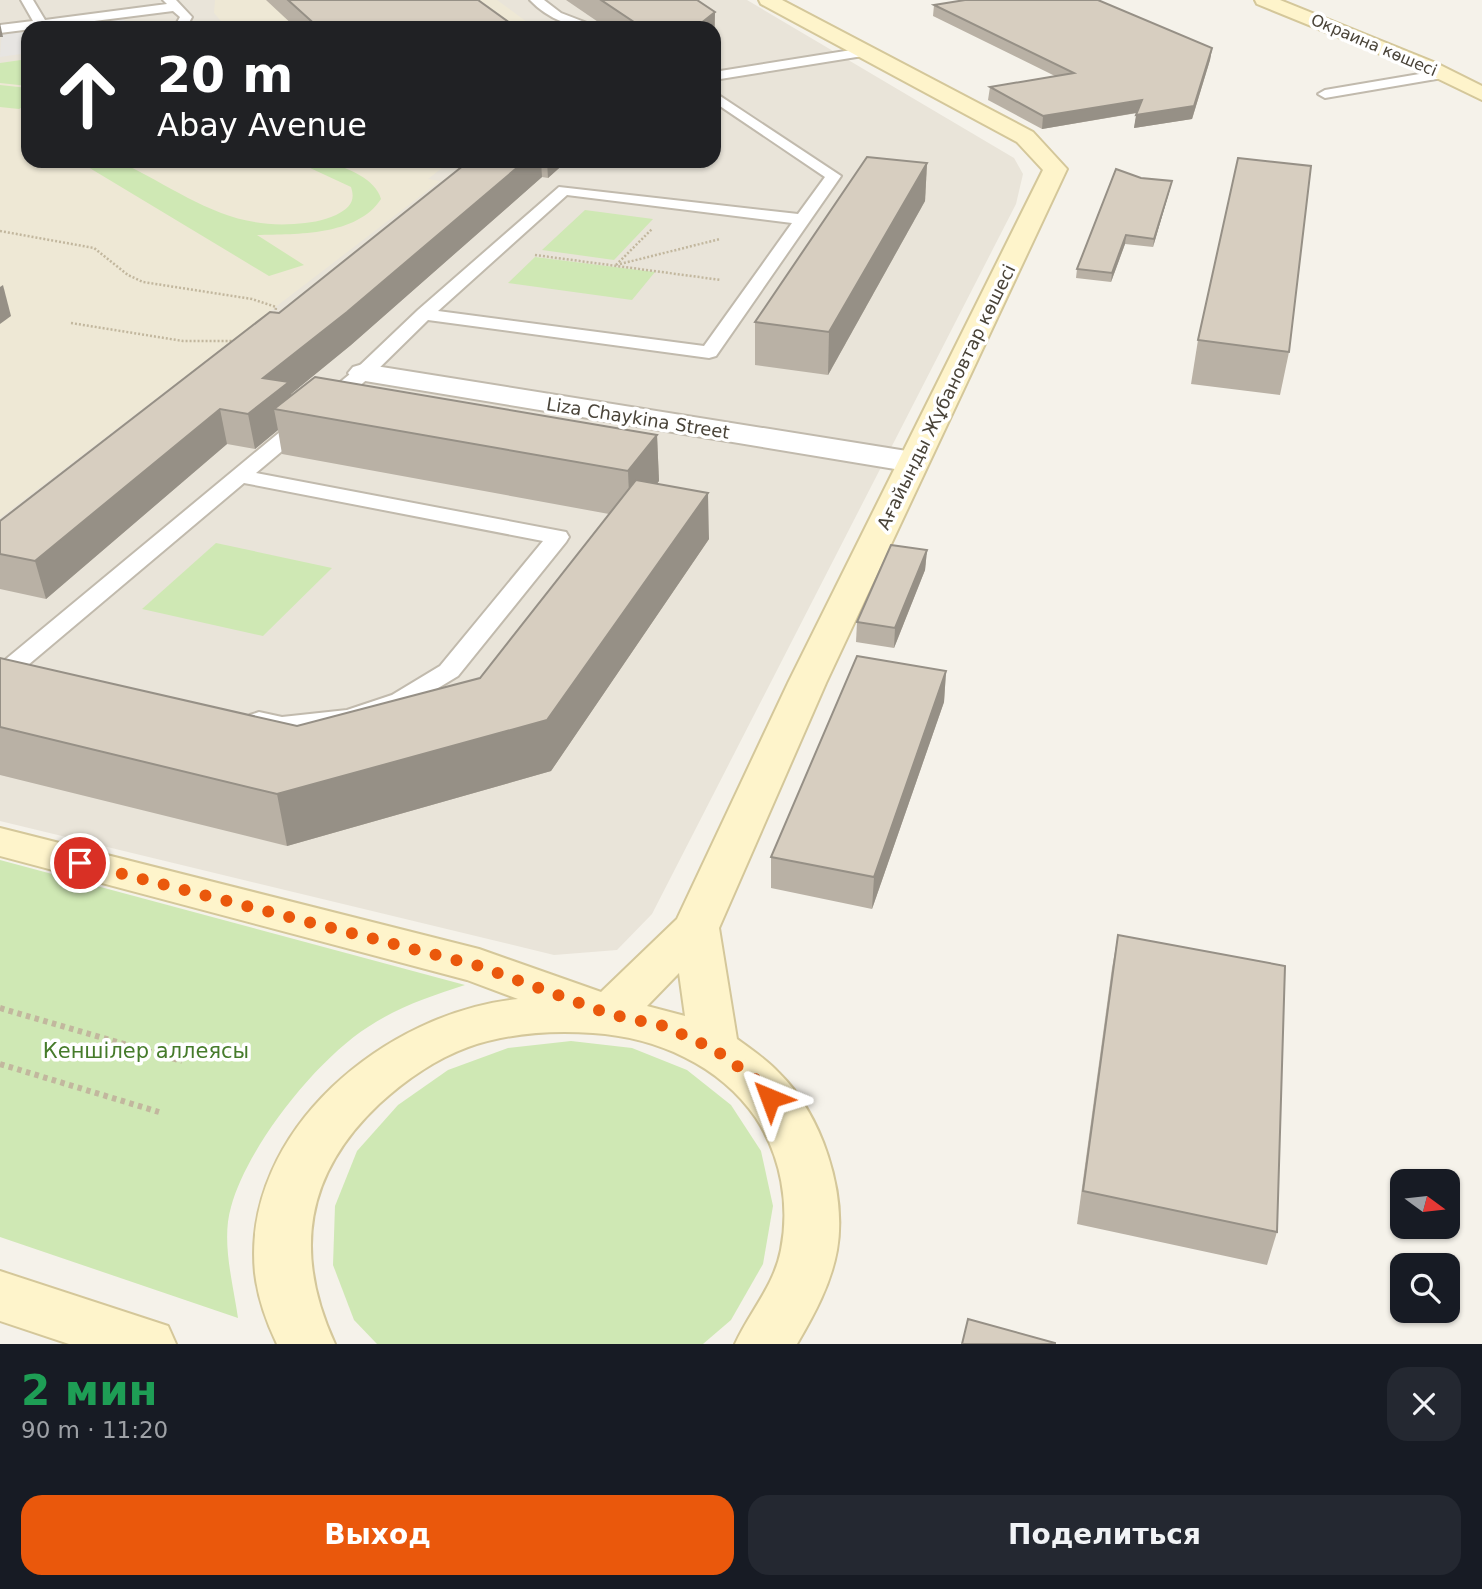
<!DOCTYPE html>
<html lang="ru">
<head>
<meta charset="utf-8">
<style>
  body { margin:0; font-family:"DejaVu Sans",sans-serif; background:#242831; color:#f1f3f6; height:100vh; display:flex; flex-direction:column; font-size:26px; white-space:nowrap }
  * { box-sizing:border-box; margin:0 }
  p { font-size:23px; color:#9ea1a6 }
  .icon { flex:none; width:38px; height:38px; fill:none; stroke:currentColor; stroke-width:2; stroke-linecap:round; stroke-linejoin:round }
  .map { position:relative; height:1344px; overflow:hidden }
  .drawer { display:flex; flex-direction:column; background:#171b24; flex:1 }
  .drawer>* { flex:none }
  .hud { position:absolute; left:21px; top:21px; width:700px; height:147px; border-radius:21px; box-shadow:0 2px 5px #0004; background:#202124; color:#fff; overflow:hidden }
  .needle { width:46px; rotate:105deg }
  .controls { position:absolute; left:1390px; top:1169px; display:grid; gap:14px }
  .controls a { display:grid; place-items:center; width:70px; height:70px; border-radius:14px; background:#171b24; box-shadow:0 2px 5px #0004; font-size:35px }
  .pin { position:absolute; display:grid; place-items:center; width:60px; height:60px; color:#fff; margin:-30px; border:4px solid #fff; border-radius:50%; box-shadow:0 2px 7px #0007 }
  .me { position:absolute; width:77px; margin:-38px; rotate:316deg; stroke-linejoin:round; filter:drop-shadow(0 0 5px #0008) }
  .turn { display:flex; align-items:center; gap:24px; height:147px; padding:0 21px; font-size:32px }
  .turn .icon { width:91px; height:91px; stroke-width:2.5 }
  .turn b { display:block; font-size:49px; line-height:60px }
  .round { display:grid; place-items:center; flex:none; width:74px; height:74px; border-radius:21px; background:#242831 }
  .head { display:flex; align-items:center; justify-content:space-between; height:119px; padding:0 21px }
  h1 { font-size:42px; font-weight:700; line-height:52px; color:#1e9e55 }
  .cta { display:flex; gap:14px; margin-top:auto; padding:14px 21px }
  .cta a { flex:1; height:80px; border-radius:21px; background:#ea580c; color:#fff; font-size:28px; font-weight:700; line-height:80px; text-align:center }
  .cta a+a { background:#242831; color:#f1f3f6 }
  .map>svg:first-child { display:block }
</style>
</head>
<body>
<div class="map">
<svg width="1482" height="1344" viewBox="0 0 1482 1344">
  <rect width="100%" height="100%" fill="#f5f2ea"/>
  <path fill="#e9e4d9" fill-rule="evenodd" d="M0,0H747L1014,158L1023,174L1016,204L652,914L617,950L554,955L0,821ZM28,28H714V161H28Z"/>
  <g fill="#eee8d5">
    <polygon points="215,0 497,0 535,28 227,28 214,13"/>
    <polygon points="28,59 28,161 451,161 428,179 440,181 0,518 0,63"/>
  </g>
  <g fill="#cfe8b4">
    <polygon points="28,59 28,86 0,83 0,63"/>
    <polygon points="0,85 28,88 28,104 19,109 0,107"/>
    <path d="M78,161C90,161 110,157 120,162C180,190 224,229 294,224C309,223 323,221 336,215C349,208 356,202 351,187L295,161C305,161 319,159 328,162C347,168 376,179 381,199C357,236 297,234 257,235L304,265L269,276Z"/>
    <polygon points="585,210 653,219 614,260 542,250"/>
    <polygon points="535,257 655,272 632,300 508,283"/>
    <polygon points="216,543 332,568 263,636 142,609"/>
    <path d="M0,860L465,985C431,996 398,1007 368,1027C316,1060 247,1147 231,1207C221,1241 233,1283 238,1318L0,1237Z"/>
    <polygon points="571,1041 632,1048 687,1070 731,1105 761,1151 773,1206 763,1264 731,1320 703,1344 377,1344 354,1320 333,1265 335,1206 357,1151 398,1105 448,1070 508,1048"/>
  </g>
  <g fill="#e7e5e2">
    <polygon points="121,17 133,28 30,28"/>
    <polygon points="28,28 28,53 0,57 2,32"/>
  </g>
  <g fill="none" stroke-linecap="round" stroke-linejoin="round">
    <g stroke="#c1baad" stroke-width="4">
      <g id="lane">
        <polygon points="21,0 33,0 45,20 167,4 163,0 176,0 192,17 186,28 174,28 180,17 173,11 0,33 0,25 33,21"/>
        <path d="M530,0H544L561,13L600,28C573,28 549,20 530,0Z"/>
        <polygon points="864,48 870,52 869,55 714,80 714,72"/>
        <polygon points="1443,70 1448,71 1448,77 1325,98 1318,94 1325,90"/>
        <path d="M714,92L841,176L716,356L709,358L428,320L370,377L256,473L566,532L569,537L566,542L458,676L410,705L350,725L282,733L250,725L246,720L250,715L259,712L282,717L347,710L392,695L440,666L543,541L244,483L9,681L0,683V664L356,369L418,310L559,187L798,214L825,177L714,102ZM567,195L792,223L704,346L438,311Z"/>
      </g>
    </g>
    <g stroke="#c1baad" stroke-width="4">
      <polygon id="street" points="363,364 913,452 924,455 929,462 924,469 913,472 353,379 348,373 353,367"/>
    </g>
    <g stroke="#d4c79a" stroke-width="4">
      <g id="secondary">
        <path d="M759,0H782L1033,132L1067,169L826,683L719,928L737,1039C751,1049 767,1060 779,1073C822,1115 847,1192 837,1250C831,1284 814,1315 797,1344H735C750,1311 774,1286 781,1250C790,1205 781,1156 756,1118C720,1065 656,1037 593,1033C551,1030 508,1033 468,1047C435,1059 404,1081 379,1104C305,1174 293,1253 335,1344H277C266,1321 258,1298 255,1273C241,1130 387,1012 518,999L467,980L0,856V828L479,949L601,992L677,919L788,683L1043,170L1017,142L761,4ZM679,973L685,1016L647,1006Z"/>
        <polygon points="1255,0 1280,0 1436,63 1482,86 1482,100 1422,71 1257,4"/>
        <polygon points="0,1271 168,1326 176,1344 69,1344 0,1321"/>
      </g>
    </g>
    <g stroke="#c2b79e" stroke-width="2.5" stroke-dasharray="2 2" stroke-linecap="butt">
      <polyline points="0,231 94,248 128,275 143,282 252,299 276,307 275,316"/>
      <polyline points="535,255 721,280"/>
      <polyline points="620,264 720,239"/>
      <polyline points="616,265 652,229"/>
      <polyline points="71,323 183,341 236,341"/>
    </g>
    <g stroke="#c2b79e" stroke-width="6" stroke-dasharray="4.5 4.5" stroke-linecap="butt">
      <polyline points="0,1008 182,1061"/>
      <polyline points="0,1064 159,1112"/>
    </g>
    <use href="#lane" fill="#fff" fill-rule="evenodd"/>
    <use href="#street" fill="#fff" fill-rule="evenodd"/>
    <use href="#secondary" fill="#fef4cb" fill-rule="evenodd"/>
  </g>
  <g fill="#b9b1a5">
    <polygon points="266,0 478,0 517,28 296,28"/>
    <polygon points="566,0 697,0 715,12 715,37 714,28 607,28"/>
    <polygon points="934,5 1212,48 1210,60 1192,119 1134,128 1137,113 1042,129 988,100 990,87 1055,76 933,16"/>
    <polygon points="469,161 567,161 548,178 542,177 351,345 291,394 291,396 657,435 659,481 656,484 709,539 551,771 287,846 0,775 0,658 297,726 480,678 609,514 282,454 278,430 255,449 227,444 46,599 0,589 0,521 279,313"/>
    <polygon points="927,163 925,201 828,375 755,365 755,322"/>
    <polygon points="1170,189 1153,247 1125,244 1111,282 1076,278 1077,269"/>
    <polygon points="1198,340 1289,352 1280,395 1191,384"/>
    <polygon points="927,550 925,570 894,648 856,642 857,622"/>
    <polygon points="946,671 944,702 872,909 771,888 771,857"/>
    <polygon points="1118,935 1277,1232 1267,1265 1077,1224 1112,968"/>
  </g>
  <g fill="#969086">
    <polygon points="715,12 714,37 714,28 695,28"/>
    <polygon points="0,23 3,37 0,37"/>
    <polygon points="1212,48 1210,60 1192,119 1134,128 1136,115"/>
    <polygon points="1142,100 1141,112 1042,129 1043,116"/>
    <polygon points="525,161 541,161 542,177 351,345 291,394 294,412 274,409 278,430 255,449 248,414 263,378"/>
    <polygon points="547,161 567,161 548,178"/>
    <polygon points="927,163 925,201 828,375 829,332"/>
    <polygon points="1172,181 1170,189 1153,247 1154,239"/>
    <polygon points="1126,235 1125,244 1111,282 1112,273"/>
    <polygon points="3,285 11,316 0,324 0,287"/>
    <polygon points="220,409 227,444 46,599 35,561"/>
    <polygon points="657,435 659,481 630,518 628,471"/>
    <polygon points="708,493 709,539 551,771 287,846 277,794 547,720"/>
    <polygon points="927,550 925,570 894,648 895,628"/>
    <polygon points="946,671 944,702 872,909 874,877"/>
  </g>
  <g fill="#d7cec0" stroke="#969086" stroke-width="2">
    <polygon points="288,0 478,0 517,28 319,28"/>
    <polygon points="601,0 697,0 715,12 695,28 643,28"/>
    <polygon points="965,0 1098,0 1212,48 1194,106 1136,115 1142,100 1043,116 990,87 1074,73 934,5"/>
    <polygon points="867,157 927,163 829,332 755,322"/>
    <polygon points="1238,158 1311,166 1289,352 1198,340"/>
    <polygon points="469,161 525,161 347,312 263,378 289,382 248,414 220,409 35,561 0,554 0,521 270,312 279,313"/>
    <polygon points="1116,169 1141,178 1172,181 1154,239 1126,235 1112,273 1077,269"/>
    <polygon points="315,377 657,435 628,471 274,409"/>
    <polygon points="636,480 708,493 547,720 277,794 0,727 0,658 297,726 480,678"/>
    <polygon points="891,545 927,550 895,628 857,622"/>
    <polygon points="857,656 946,671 874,877 771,857"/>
    <polygon points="1118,935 1285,966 1277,1232 1083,1191"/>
    <polygon points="968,1319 1055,1343 1055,1344 962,1344"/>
  </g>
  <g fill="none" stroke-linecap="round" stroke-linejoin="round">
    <polyline stroke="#ea580c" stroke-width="12" stroke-dasharray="0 21.6" points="80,863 479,966 609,1014 664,1026 714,1049 755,1079 770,1098"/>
  </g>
  <g text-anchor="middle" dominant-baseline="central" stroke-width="7" stroke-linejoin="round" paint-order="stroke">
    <g font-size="16" fill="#494338" stroke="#fff">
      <text transform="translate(1374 45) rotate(23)">Окраина көшесі</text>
    </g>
    <g font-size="18" fill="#494338" stroke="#fff">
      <text transform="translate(946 397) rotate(-64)">Ағайынды Жұбановтар көшесі</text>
      <text transform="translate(638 418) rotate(9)">Liza Chaykina Street</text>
    </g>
    <g font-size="21" fill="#467b2b" stroke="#fff">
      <text x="146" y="1051">Кеншілер аллеясы</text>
    </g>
  </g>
</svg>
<div class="controls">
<a><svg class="needle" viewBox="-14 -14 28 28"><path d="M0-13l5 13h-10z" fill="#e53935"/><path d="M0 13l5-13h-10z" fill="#9ea1a6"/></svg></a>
<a><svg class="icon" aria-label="search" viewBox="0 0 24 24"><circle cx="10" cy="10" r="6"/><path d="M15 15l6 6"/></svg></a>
</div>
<div class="pin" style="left:80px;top:863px;background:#d93025"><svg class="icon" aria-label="arrive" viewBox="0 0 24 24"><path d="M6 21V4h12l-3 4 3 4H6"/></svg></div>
<svg class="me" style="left:770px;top:1098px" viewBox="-20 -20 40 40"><path d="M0-17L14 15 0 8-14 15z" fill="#ea580c" stroke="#fff" stroke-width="4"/></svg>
<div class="hud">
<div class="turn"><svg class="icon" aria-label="ahead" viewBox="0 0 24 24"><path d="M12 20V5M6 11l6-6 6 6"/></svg><div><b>20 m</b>Abay Avenue</div></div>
</div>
</div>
<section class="drawer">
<div class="head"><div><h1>2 мин</h1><p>90 m · 11:20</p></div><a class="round"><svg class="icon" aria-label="close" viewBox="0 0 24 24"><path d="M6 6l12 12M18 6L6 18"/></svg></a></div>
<div class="cta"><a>Выход</a><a>Поделиться</a></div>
</section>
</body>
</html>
